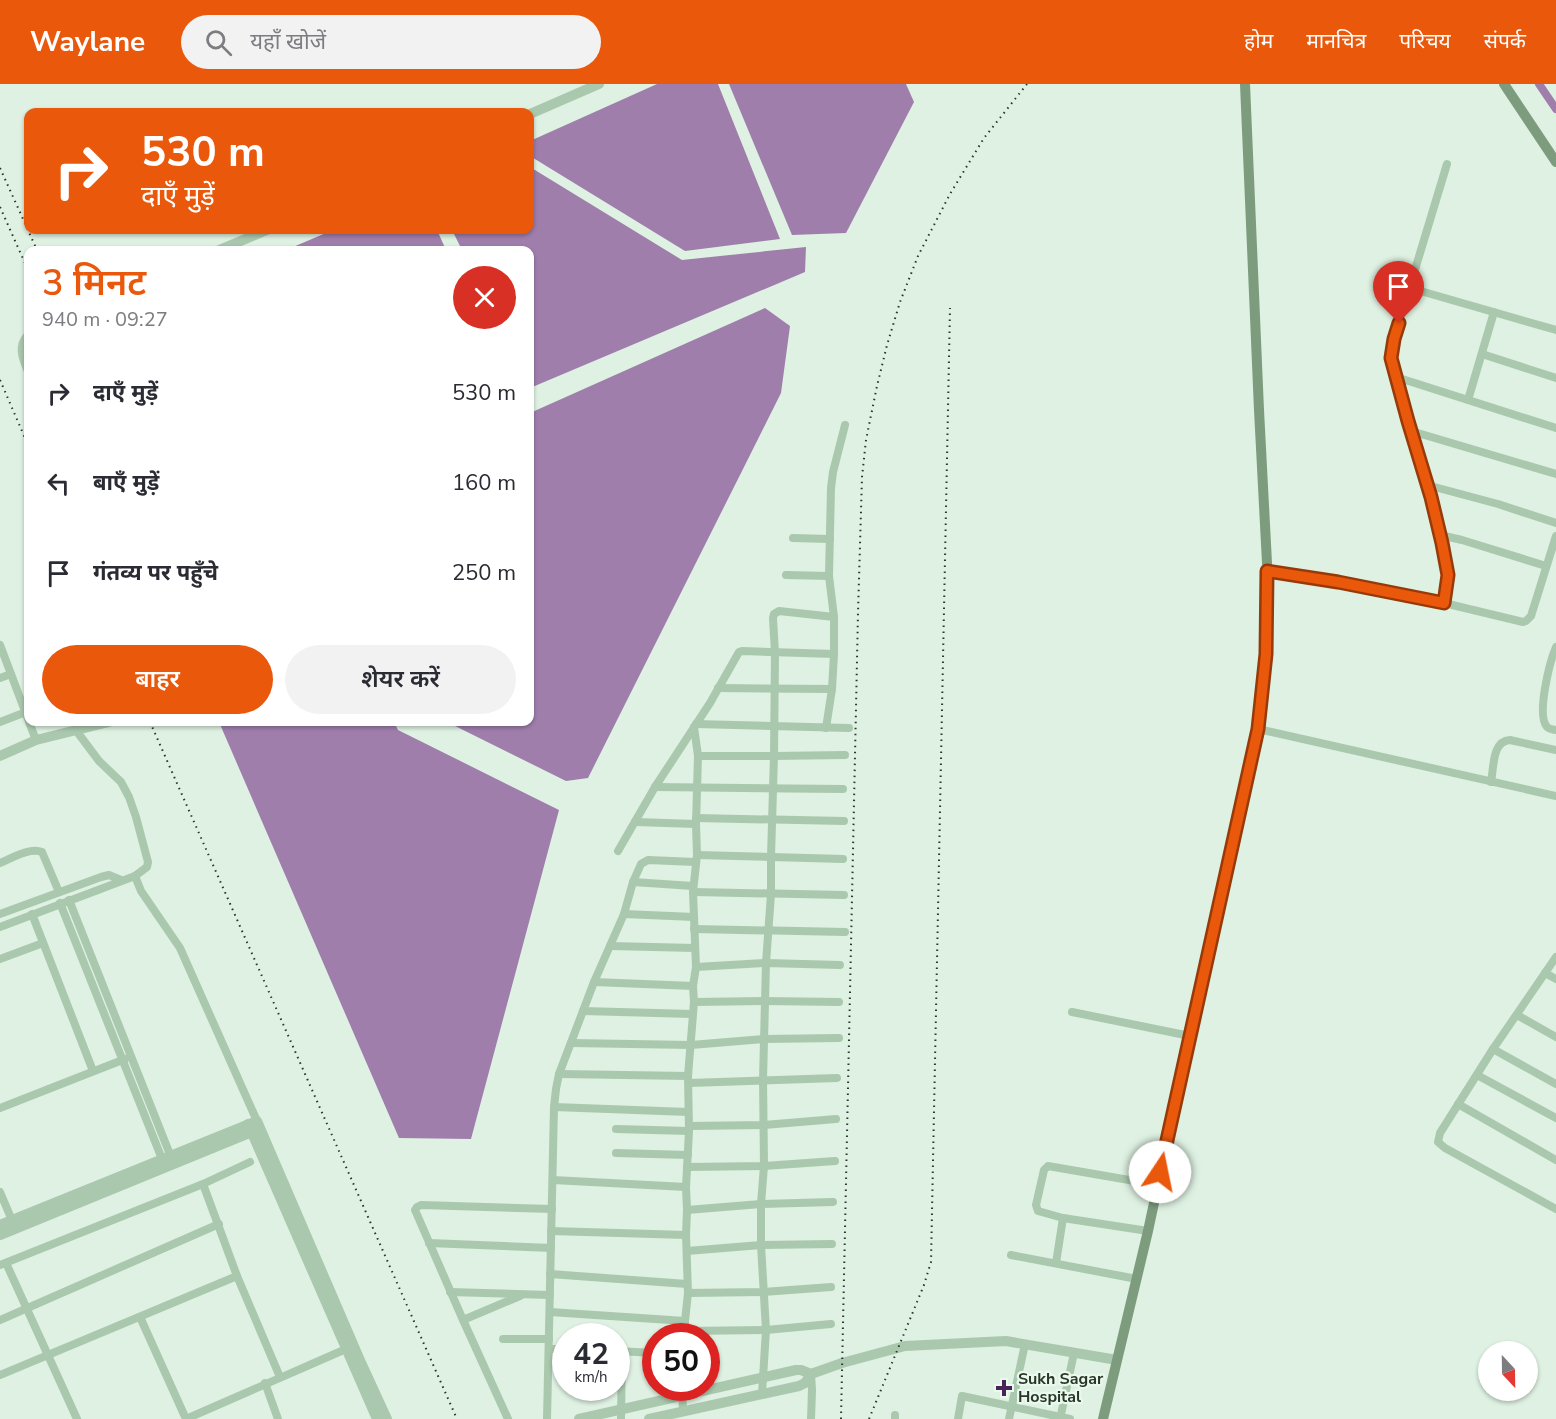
<!DOCTYPE html>
<html lang="hi">
<head>
<meta charset="utf-8">
<style>
  body { margin:0; font-family:"Nunito Sans","Noto Sans Devanagari",sans-serif; background:#f2f2f3; color:#2b2b33; height:100vh; display:flex; flex-direction:column; font-size:22px; white-space:nowrap }
  * { box-sizing:border-box; margin:0 }
  p { font-size:20px; color:#7c7c81 }
  .icon { flex:none; width:33px; height:33px; fill:none; stroke:currentColor; stroke-width:2; stroke-linecap:round; stroke-linejoin:round }
  .map { position:relative; flex:1; overflow:hidden }
  .panel { position:absolute; left:24px; top:162px; width:510px; height:480px; display:flex; flex-direction:column; background:#fff; border-radius:12px; box-shadow:0 2px 4px #0004 }
  .panel>* { flex:none }
  .top-card { position:absolute; left:24px; top:24px; width:510px; height:126px; border-radius:12px; box-shadow:0 2px 4px #0004; background:#ea580c; color:#fff; overflow:hidden }
  .needle { width:39px; rotate:158deg }
  .tools { position:absolute; left:1478px; top:1257px; display:grid; gap:12px }
  .tools a { display:grid; place-items:center; width:60px; height:60px; border-radius:50%; background:#fff; box-shadow:0 2px 4px #0004; font-size:30px }
  .speed { position:absolute; left:552px; top:1239px; display:flex; gap:12px; font-size:30px; font-weight:700; text-align:center }
  .speed>* { display:grid; place-content:center; width:78px; height:78px; border-radius:50%; background:#fff; box-shadow:0 2px 4px #0004; line-height:1 }
  .speed small { font-size:15px; font-weight:400 }
  .speed .limit { border:9px solid #d22; background:#fff; color:#111 }
  .pin { position:absolute; display:grid; place-items:center; width:51px; height:51px; color:#fff; margin:-62px -26px; border-radius:50% 50% 50% 0; rotate:-45deg; box-shadow:0 0 6px #0007 }
  .pin .icon { rotate:45deg }
  .me { position:absolute; width:66px; margin:-33px; rotate:11deg; stroke-linejoin:round; filter:drop-shadow(0 0 4px #0008) }
  .turn { display:flex; align-items:center; gap:21px; height:126px; padding:0 18px; font-size:27px }
  .turn .icon { width:78px; height:78px; stroke-width:2.5 }
  .turn b { display:block; font-size:42px; line-height:51px }
  .round { display:grid; place-items:center; flex:none; width:63px; height:63px; border-radius:32px; background:#f2f2f3 }
  .overview { display:flex; align-items:center; justify-content:space-between; height:102px; padding:0 18px }
  h1 { font-size:36px; font-weight:600; line-height:45px; color:#ea580c }
  .button { display:flex; gap:12px; margin-top:auto; padding:12px 18px }
  .button a { flex:1; height:69px; border-radius:36px; background:#ea580c; color:#fff; font-size:24px; font-weight:600; line-height:69px; text-align:center }
  .button a+a { background:#f2f2f3; color:#2b2b33 }
  ul { padding:0; list-style:none }
  li { display:flex; align-items:center; gap:18px; height:90px; padding:0 18px }
  li div { flex:1 }
  li b { display:block; font-size:22px }
  li em { font-style:normal }
  header { display:flex; align-items:center; gap:36px; box-sizing:border-box; height:84px; padding:0 30px; background:#ea580c; color:#fff }
  header strong { font-size:28px }
  nav { display:flex; gap:33px; margin-inline-start:auto; font-size:21px }
  .search { width:420px; height:54px; background:#f2f2f3; display:flex; align-items:center; gap:15px; box-sizing:border-box; padding:0 21px; border-radius:33px; color:#7c7c81; font-size:22px }
  .map>svg:first-child { display:block }
</style>
</head>
<body>
<header>
<strong>Waylane</strong>
<div class="search"><svg class="icon" aria-label="search" viewBox="0 0 24 24"><circle cx="10" cy="10" r="6"/><path d="M15 15l6 6"/></svg>यहाँ खोजें</div>
<nav><a>होम</a><a>मानचित्र</a><a>परिचय</a><a>संपर्क</a></nav>
</header>
<div class="map">
<svg width="1556" height="1335" viewBox="0 0 1556 1335">
  <rect width="100%" height="100%" fill="#def1e2"/>
  <g fill="#9f7eac">
    <polygon points="657,0 718,0 780,155 685,167 530,72 530,57"/>
    <polygon points="729,0 906,0 914,18 846,149 792,151"/>
    <polygon points="530,83 682,176 806,163 805,188 530,304 530,166 462,166 452,146 530,146"/>
    <polygon points="333,146 437,146 446,166 286,166"/>
    <polygon points="765,224 790,242 781,309 737,397 588,694 566,697 447,638 530,638 530,329"/>
    <polygon points="219,638 394,638 398,646 559,726 471,1055 399,1054"/>
  </g>
  <g fill="none" stroke-linecap="round" stroke-linejoin="round">
    <polyline stroke="#9f7eac" stroke-width="8" points="1539,0 1556,25"/>
    <g stroke="#aac8ae" stroke-width="8">
      <polyline points="1410,204 1556,246"/>
      <polyline points="1482,270 1556,294"/>
      <polyline points="1396,293 1556,344"/>
      <polyline points="1468,316 1494,228"/>
      <polyline points="1411,347 1556,390"/>
      <polyline points="1427,401 1498,420 1556,439"/>
      <polyline points="1440,451 1462,456 1546,482"/>
      <polyline points="793,454 830,455"/>
      <polyline points="1267,487 1338,498 1444,519 1523,538 1526,537 1531,532 1556,452"/>
      <polyline points="786,491 829,492"/>
      <polyline points="1444,519 1448,496 1447,481 1431,413 1408,337 1392,279 1391,274 1394,255 1447,80"/>
      <polyline points="0,561 28,635"/>
      <path d="M1556,563C1550,577 1536,631 1547,643C1550,646 1552,645 1556,646"/>
      <polyline points="0,594 11,590"/>
      <polyline points="718,604 832,605"/>
      <polyline points="0,638 26,628"/>
      <polyline points="29,638 36,656"/>
      <polyline points="696,640 849,644"/>
      <polyline points="826,644 832,605 834,570 834,533 829,492 831,404 833,388 845,341"/>
      <polyline points="75,645 99,677 121,698 129,713 136,733 148,778 147,783 135,792 141,807 180,864 257,1037"/>
      <polyline points="1258,645 1556,712"/>
      <polyline points="698,672 774,672 845,671"/>
      <path d="M1491,698C1494,683 1492,657 1510,656L1556,666"/>
      <polyline points="655,703 843,705"/>
      <polyline points="696,734 844,737"/>
      <polyline points="635,738 696,740"/>
      <polyline points="618,767 655,703 710,619 739,568 742,567 834,570"/>
      <polyline points="697,771 843,775"/>
      <path d="M0,779C12,774 30,763 42,768L59,808"/>
      <polyline points="633,798 693,802"/>
      <polyline points="693,808 844,811"/>
      <polyline points="69,816 173,1078"/>
      <polyline points="60,819 164,1080"/>
      <polyline points="0,830 101,793 109,791 121,796"/>
      <polyline points="32,830 93,987"/>
      <polyline points="624,830 694,833"/>
      <polyline points="0,843 135,792"/>
      <polyline points="694,845 845,848"/>
      <polyline points="610,862 695,864"/>
      <polyline points="1556,873 1493,965 1440,1049 1438,1058 1445,1064 1556,1125"/>
      <polyline points="0,875 43,859"/>
      <polyline points="696,883 766,879 840,881"/>
      <polyline points="1545,889 1556,895"/>
      <polyline points="594,898 693,902"/>
      <polyline points="694,918 765,917 839,918"/>
      <polyline points="583,927 692,930"/>
      <polyline points="1072,928 1190,952"/>
      <polyline points="1517,931 1556,953"/>
      <polyline points="571,959 691,961 764,955 839,954"/>
      <polyline points="1493,965 1556,1000"/>
      <polyline points="559,990 688,992"/>
      <polyline points="1477,991 1556,1034"/>
      <polyline points="689,999 837,994"/>
      <polyline points="1458,1020 1556,1076"/>
      <polyline points="554,1023 688,1028"/>
      <polyline points="0,1024 125,975"/>
      <polyline points="689,1042 764,1041 836,1035"/>
      <polyline points="616,1045 689,1047"/>
      <polyline points="616,1069 688,1071"/>
      <polyline points="687,1083 764,1082 835,1077"/>
      <polyline points="553,1096 686,1103"/>
      <polyline points="203,1100 237,1192 280,1293"/>
      <polyline points="0,1108 14,1141"/>
      <polyline points="687,1126 761,1120 833,1118"/>
      <polyline points="551,1147 686,1151"/>
      <polyline points="1148,1147 1063,1134 1038,1127 1036,1121 1044,1086 1048,1082 1158,1101"/>
      <polyline points="429,1159 551,1164"/>
      <polyline points="687,1167 761,1161 832,1160"/>
      <polyline points="1011,1171 1137,1195"/>
      <polyline points="6,1179 77,1335"/>
      <polyline points="1056,1179 1063,1134"/>
      <polyline points="0,1181 203,1100 250,1078"/>
      <polyline points="550,1190 687,1200"/>
      <polyline points="450,1208 550,1211"/>
      <polyline points="688,1209 763,1208 831,1203"/>
      <polyline points="550,1228 685,1237"/>
      <polyline points="140,1233 186,1335 346,1265"/>
      <polyline points="0,1236 219,1140"/>
      <polyline points="463,1236 520,1212"/>
      <polyline points="685,1247 766,1246 831,1240"/>
      <polyline points="685,1252 685,1237 688,1209 686,1151 687,1126 686,1103 689,1047 688,992 694,918 693,902 696,883 693,808 697,771 696,740 698,672 694,643"/>
      <polyline points="503,1255 549,1255"/>
      <polyline points="549,1265 566,1265"/>
      <polyline points="616,1267 656,1269"/>
      <polyline points="811,1290 812,1306 811,1335"/>
      <polyline points="0,1291 237,1192"/>
      <polyline points="265,1299 278,1335"/>
      <polyline points="682,1304 683,1327"/>
      <polyline points="762,1310 766,1246 761,1161 761,1120 764,1082 763,996 766,879 771,810 771,773 774,672 775,569 773,534 774,530 779,527 834,533"/>
      <polyline points="508,1335 463,1236 415,1126 417,1123 421,1121 552,1125"/>
      <polyline points="547,1335 554,1023 556,1005 559,990 594,898 624,830 633,798 641,780 648,776 695,778"/>
      <polyline points="621,1335 622,1267"/>
      <polyline points="895,1335 895,1331"/>
      <polyline points="958,1335 962,1312 1070,1335"/>
      <polyline points="1009,1335 1025,1260"/>
      <polyline points="1060,1335 1074,1269"/>
    </g>
    <g stroke="#aac8ae" stroke-width="10">
      <polyline points="530,30 599,0"/>
      <polyline points="219,166 267,146"/>
      <path d="M28,252C19,262 23,273 28,285"/>
      <polyline points="0,672 36,656 109,638"/>
      <polyline points="248,1040 377,1335"/>
      <polyline points="0,1141 257,1037 359,1274 387,1335"/>
      <polyline points="0,1151 257,1046"/>
      <polyline points="579,1335 796,1286 801,1286 811,1290"/>
      <polyline points="649,1335 799,1302 805,1299 811,1290 842,1279 905,1262 1006,1257 1117,1276"/>
    </g>
    <g stroke="#7c9c7d" stroke-width="10">
      <polyline points="1504,0 1556,78"/>
      <polyline points="1103,1335 1148,1147 1167,1058 1240,731 1258,645 1266,570 1268,498 1259,326 1245,0"/>
    </g>
    <g stroke="#293629" stroke-width="2" stroke-dasharray="1.5 4.5" stroke-linecap="butt">
      <polyline points="0,84 37,166"/>
      <polyline points="0,123 28,186"/>
      <polyline points="0,296 28,361"/>
      <polyline points="150,638 457,1335"/>
      <polyline points="841,1335 858,529 862,393 866,356 877,302 887,261 900,218 918,172 950,110 984,54 1027,0"/>
      <polyline points="869,1335 924,1201 931,1178 950,224"/>
    </g>
  </g>
  <g fill="none" stroke-linecap="round" stroke-linejoin="round">
    <g stroke="#983908" stroke-width="15">
      <polyline id="route" points="1160,1088 1258,645 1266,570 1267,487 1338,498 1444,519 1448,491 1442,459 1431,413 1408,337 1391,274 1394,255 1399,239"/>
    </g>
    <use href="#route" stroke="#ea580c" stroke-width="10"/>
  </g>
  <path fill="#482156" stroke="#eaf9ed" stroke-width="2" d="M1001 1295h6v6h6v6h-6v6h-6v-6h-6v-6h6z"/>
  <g text-anchor="middle" dominant-baseline="central" stroke-width="4.5" stroke-linejoin="round" paint-order="stroke">
    <g font-size="16" font-weight="bold" fill="#293629" stroke="#eaf9ed" text-anchor="start">
      <text x="1018" y="1295">Sukh Sagar<tspan x="1018" dy="18">Hospital</tspan></text>
    </g>
  </g>
</svg>
<div class="tools">
<a><svg class="needle" viewBox="-14 -14 28 28"><path d="M0-13l5 13h-10z" fill="#e53935"/><path d="M0 13l5-13h-10z" fill="#7c7c81"/></svg></a>
</div>
<div class="speed"><div>42<small>km/h</small></div><div class="limit">50</div></div>
<div class="pin" style="left:1399px;top:239px;background:#d93025"><svg class="icon" aria-label="arrive" viewBox="0 0 24 24"><path d="M6 21V4h12l-3 4 3 4H6"/></svg></div>
<svg class="me" style="left:1160px;top:1088px" viewBox="-20 -20 40 40"><circle r="19" fill="#fff"/><path d="M0-13L10 11 0 6-10 11z" fill="#ea580c"/></svg>
<div class="top-card">
<div class="turn"><svg class="icon" aria-label="right" viewBox="0 0 24 24"><path d="M7 20v-9h11M14 6l5 5-5 5"/></svg><div><b>530 m</b>दाएँ मुड़ें</div></div>
</div>
<section class="panel">
<div class="overview"><div><h1>3 मिनट</h1><p>940 m · 09:27</p></div><a class="round" style="background:#d93025;color:#fff"><svg class="icon" aria-label="close" viewBox="0 0 24 24"><path d="M6 6l12 12M18 6L6 18"/></svg></a></div>
<ul>
<li><svg class="icon" aria-label="right" viewBox="0 0 24 24"><path d="M7 20v-9h11M14 6l5 5-5 5"/></svg><div><b>दाएँ मुड़ें</b></div><em>530 m</em></li>
<li><svg class="icon" aria-label="left" viewBox="0 0 24 24"><path d="M17 20v-9H6M10 6l-5 5 5 5"/></svg><div><b>बाएँ मुड़ें</b></div><em>160 m</em></li>
<li><svg class="icon" aria-label="arrive" viewBox="0 0 24 24"><path d="M6 21V4h12l-3 4 3 4H6"/></svg><div><b>गंतव्य पर पहुँचे</b></div><em>250 m</em></li>
</ul>
<div class="button"><a>बाहर</a><a>शेयर करें</a></div>
</section>
</div>
</body>
</html>
